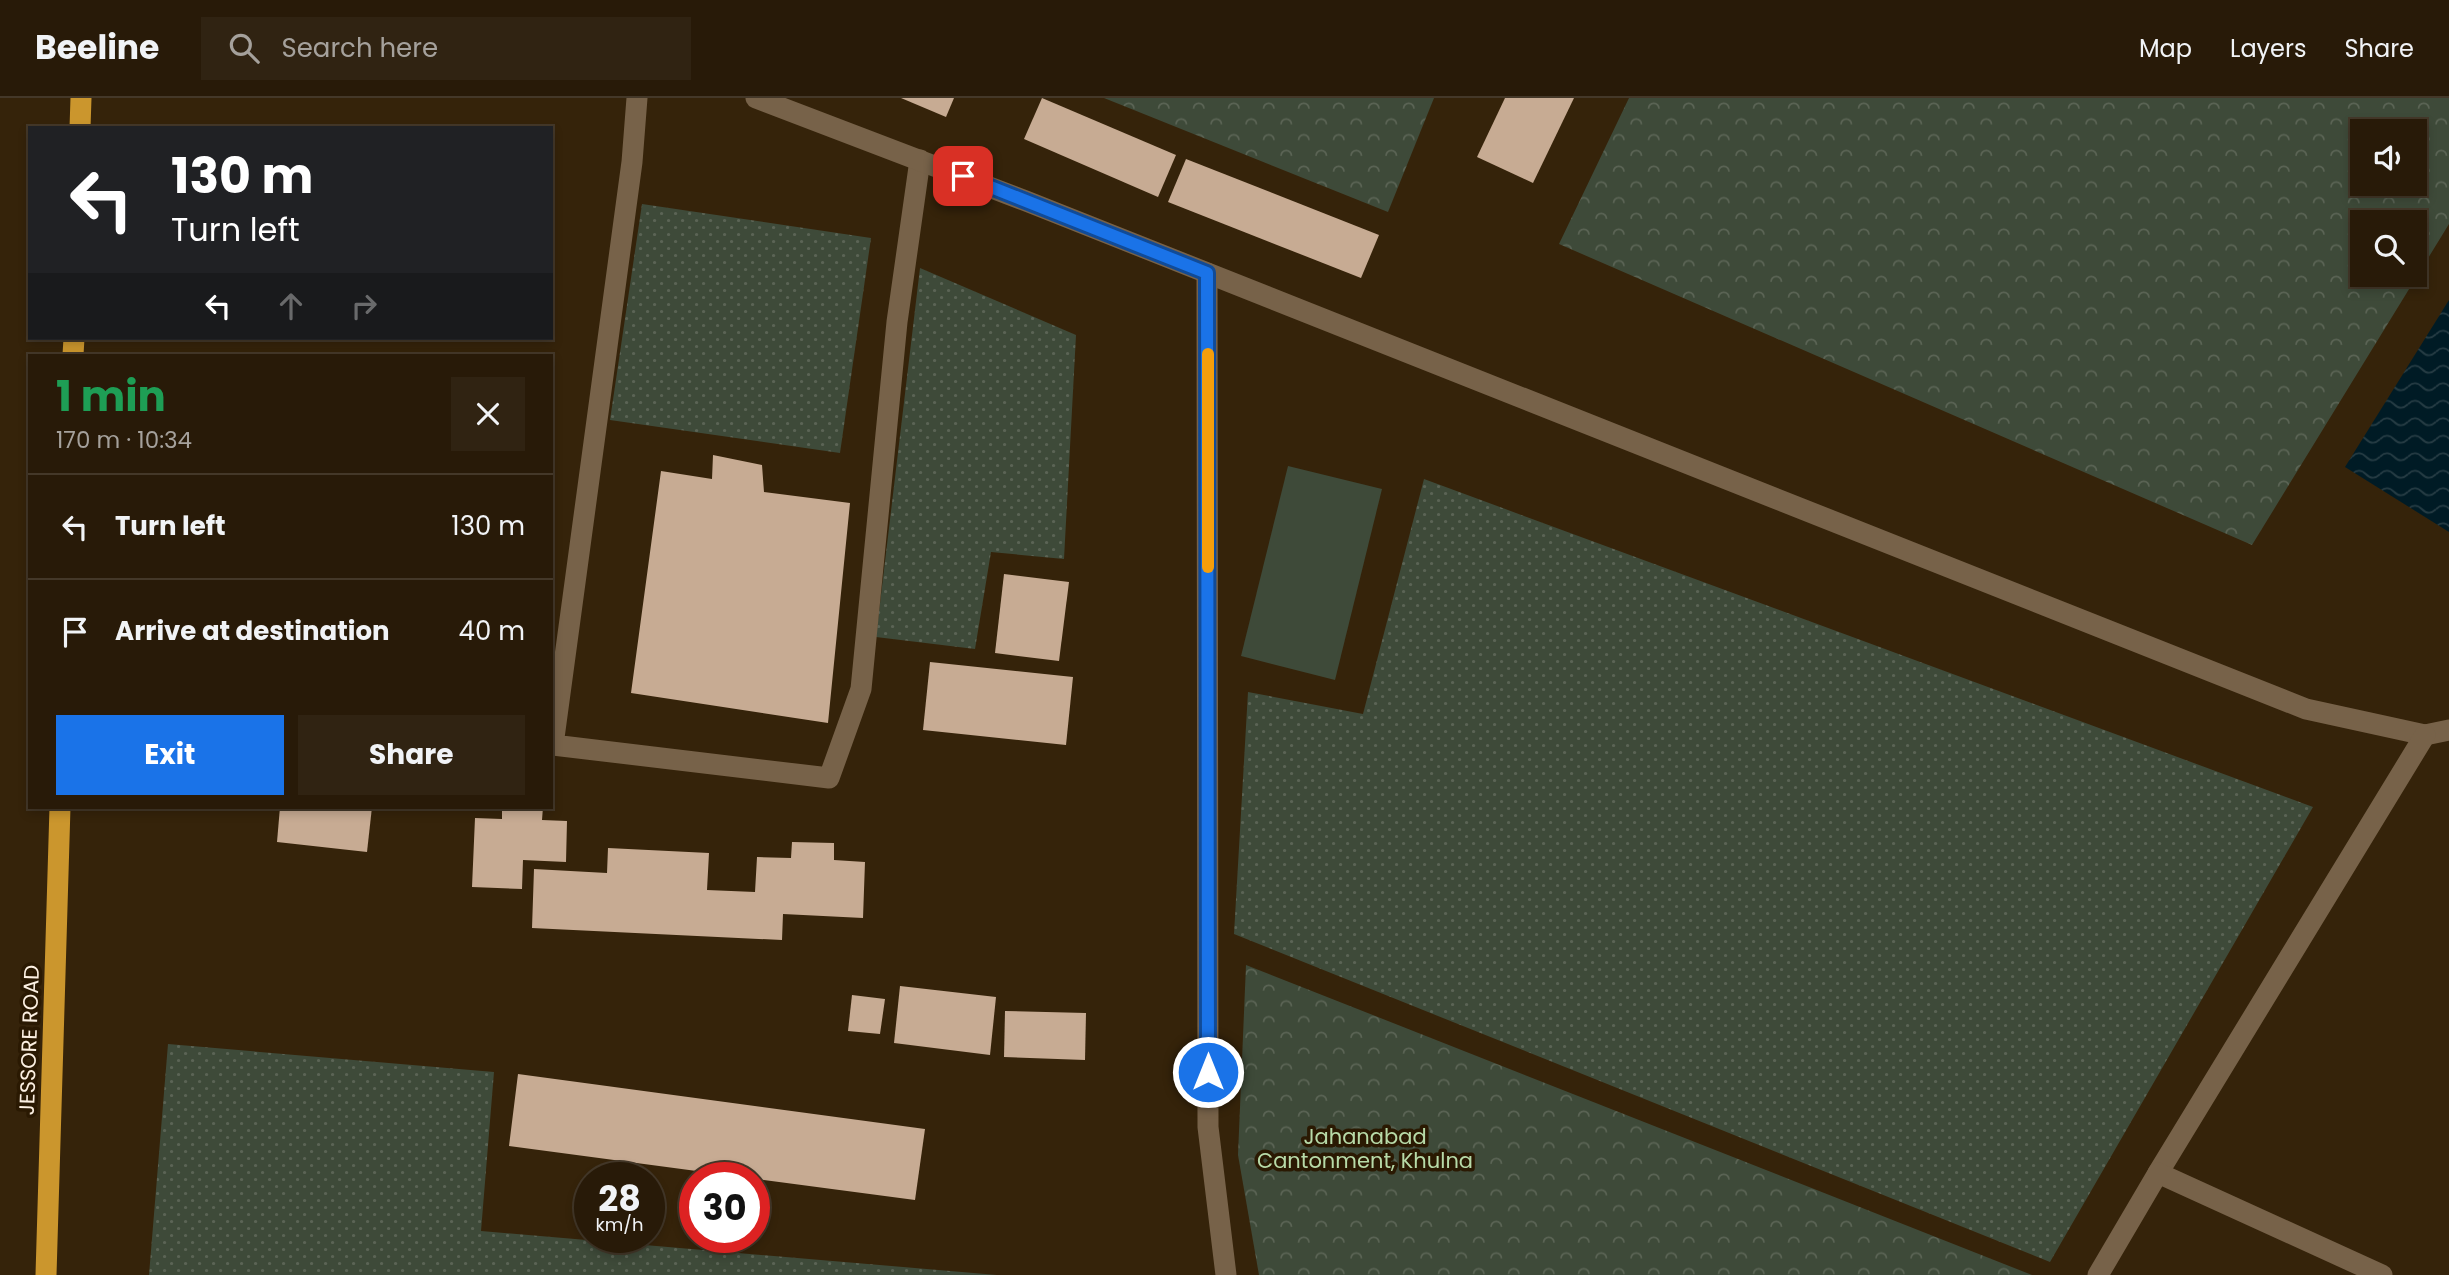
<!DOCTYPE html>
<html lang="en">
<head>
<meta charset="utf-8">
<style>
  body { margin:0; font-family:Poppins,sans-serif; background:#302312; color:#f1f3f6; height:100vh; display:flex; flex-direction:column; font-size:26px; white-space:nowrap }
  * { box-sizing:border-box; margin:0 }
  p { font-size:23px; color:#a5a19c }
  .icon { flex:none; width:38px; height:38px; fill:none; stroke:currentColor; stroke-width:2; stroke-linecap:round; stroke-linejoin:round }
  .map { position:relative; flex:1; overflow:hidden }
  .panel { position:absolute; left:28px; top:256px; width:525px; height:455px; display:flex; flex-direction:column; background:#281a08; border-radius:0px; box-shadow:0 4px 10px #0003,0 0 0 2px #443829 }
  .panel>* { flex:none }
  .guide { position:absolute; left:28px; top:28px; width:525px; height:214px; border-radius:0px; box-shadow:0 4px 10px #0003,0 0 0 2px #443829; background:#202124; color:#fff; overflow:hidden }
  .controls { position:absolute; left:2350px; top:21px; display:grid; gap:14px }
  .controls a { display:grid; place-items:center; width:77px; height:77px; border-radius:0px; background:#281a08; box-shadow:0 4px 10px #0003,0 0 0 2px #443829; font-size:35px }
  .speed { position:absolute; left:574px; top:1064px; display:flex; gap:14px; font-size:35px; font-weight:700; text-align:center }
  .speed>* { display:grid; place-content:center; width:91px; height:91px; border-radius:50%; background:#281a08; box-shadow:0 4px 10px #0003,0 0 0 2px #443829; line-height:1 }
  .speed small { font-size:18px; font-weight:400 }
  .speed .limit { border:10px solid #d22; background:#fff; color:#111 }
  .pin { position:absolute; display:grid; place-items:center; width:60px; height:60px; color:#fff; margin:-30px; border-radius:14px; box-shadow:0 4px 10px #0006 }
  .me { position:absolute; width:77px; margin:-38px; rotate:0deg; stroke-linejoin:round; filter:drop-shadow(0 0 5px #0008) }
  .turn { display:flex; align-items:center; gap:24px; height:147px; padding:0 28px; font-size:32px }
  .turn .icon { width:91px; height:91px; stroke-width:2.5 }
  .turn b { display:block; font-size:49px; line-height:60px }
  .lanes { display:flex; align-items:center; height:66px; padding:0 28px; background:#0003; justify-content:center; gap:35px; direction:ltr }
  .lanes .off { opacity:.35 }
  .round { display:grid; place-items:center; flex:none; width:74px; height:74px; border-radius:0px; background:#302312 }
  .head { display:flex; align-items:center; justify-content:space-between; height:119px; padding:0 28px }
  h1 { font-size:42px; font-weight:700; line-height:52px; color:#1e9e55 }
  .action { display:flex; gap:14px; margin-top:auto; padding:14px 28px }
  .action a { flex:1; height:80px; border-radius:0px; background:#1a73e8; color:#fff; font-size:28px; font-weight:700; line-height:80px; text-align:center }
  .action a+a { background:#302312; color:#f1f3f6 }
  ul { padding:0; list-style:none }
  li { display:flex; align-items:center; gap:21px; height:105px; padding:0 28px; border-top:2px solid #443829 }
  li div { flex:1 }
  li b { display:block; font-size:26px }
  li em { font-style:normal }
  header { display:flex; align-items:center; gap:42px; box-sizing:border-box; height:98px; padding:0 35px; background:#281a08; border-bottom:2px solid #443829 }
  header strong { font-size:33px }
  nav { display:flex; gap:38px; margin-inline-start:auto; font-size:24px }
  .search { width:490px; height:63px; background:#302312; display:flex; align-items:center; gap:18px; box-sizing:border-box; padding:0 24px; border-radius:0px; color:#a5a19c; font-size:26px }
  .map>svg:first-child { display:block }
</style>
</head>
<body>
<header>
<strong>Beeline</strong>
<div class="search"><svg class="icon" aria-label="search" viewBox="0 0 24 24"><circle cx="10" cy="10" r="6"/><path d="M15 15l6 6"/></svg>Search here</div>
<nav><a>Map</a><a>Layers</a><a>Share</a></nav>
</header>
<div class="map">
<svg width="2449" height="1177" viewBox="0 0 2449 1177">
  <defs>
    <pattern id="park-crowns" width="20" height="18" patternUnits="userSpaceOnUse" patternTransform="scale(1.75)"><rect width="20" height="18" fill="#3e4a39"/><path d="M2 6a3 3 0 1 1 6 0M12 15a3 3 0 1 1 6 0" fill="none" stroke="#5b6455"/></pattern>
    <pattern id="garden-dots" width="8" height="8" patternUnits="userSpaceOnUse" patternTransform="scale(1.75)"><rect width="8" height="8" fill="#3e4a39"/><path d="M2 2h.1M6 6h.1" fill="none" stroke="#5b6455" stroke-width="1.8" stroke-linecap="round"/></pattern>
    <pattern id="water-waves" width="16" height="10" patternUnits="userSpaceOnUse" patternTransform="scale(1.75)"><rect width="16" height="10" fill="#001b25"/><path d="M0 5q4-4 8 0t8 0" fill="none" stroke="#263c44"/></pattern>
  </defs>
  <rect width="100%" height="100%" fill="#35230a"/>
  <g fill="url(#park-crowns)" fill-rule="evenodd">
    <polygon points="1104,0 1434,0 1388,114"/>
    <path d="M1629,0H2449V126L2252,447L1559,146ZM2362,33H2415V86H2362ZM2362,124H2415V177H2362Z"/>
    <polygon points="1246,867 2032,1177 1259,1177 1238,1057"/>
  </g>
  <g fill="url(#garden-dots)">
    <polygon points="642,106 871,140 840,355 610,322"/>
    <polygon points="920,170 1076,237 1064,461 991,454 975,551 876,539"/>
    <polygon points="1424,381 2313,709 2050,1164 1234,836 1248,594 1363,616"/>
    <polygon points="168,946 494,974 481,1133 997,1177 149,1177"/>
  </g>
  <polygon fill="#3e4a39" points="1288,368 1382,391 1335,582 1241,558"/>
  <polygon fill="url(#water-waves)" points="2449,202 2449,434 2345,369"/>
  <g fill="#c7ab93">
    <polygon points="901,0 954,0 946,19"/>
    <polygon points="1042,0 1176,57 1158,99 1024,41"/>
    <polygon points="1505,0 1574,0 1533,85 1477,59"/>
    <polygon points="1186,61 1379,137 1361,180 1168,104"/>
    <polygon points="713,357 762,367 764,394 850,405 828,625 631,595 661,373 712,381"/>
    <polygon points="1004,476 1069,484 1059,563 995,555"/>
    <polygon points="930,564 1073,579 1066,647 923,632"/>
    <polygon points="280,709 372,709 367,754 277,744"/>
    <polygon points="502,709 543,709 542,722 567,723 566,764 523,762 522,791 472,789 475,720 502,721"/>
    <polygon points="792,744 834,745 834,762 865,764 863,820 783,816 782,842 532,830 534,771 607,775 608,750 709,755 707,792 755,794 757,759 791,760"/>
    <polygon points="900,888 996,899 990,957 894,945"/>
    <polygon points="852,897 885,901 880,936 848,933"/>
    <polygon points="1005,913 1086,915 1085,962 1004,959"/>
    <polygon points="518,976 925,1031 915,1102 509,1048"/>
  </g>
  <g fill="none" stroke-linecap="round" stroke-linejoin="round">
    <g stroke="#776249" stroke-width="21">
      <polyline points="637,0 632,64 553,647 829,680 861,591 897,224 920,62"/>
      <polyline points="756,0 1026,103 2306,611 2425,637 2449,632"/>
      <polyline points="1207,175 1208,1029 1226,1177"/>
      <polyline points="2158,1075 2425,637"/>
      <polyline points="2098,1177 2158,1075 2382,1177"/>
    </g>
    <g stroke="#cb962d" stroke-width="21">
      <polyline points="80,30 81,0"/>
      <polyline points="73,257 74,240"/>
      <polyline points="46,1177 60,709"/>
    </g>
  </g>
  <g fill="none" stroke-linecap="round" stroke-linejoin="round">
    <g stroke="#114b97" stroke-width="18">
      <polyline id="route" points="963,78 1207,175 1208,974"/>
    </g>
    <use href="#route" stroke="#1a73e8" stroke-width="12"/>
    <polyline stroke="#f59e0b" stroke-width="12" points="1208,256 1208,469"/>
  </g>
  <g text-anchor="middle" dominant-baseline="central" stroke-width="7" stroke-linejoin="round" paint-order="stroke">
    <g font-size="21" fill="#fcf0e2" stroke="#2a1902">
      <text transform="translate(29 942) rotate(-88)">JESSORE ROAD</text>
    </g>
    <g font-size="21" fill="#b7daa8" stroke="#2a1902">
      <text x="1365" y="1038">Jahanabad<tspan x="1365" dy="24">Cantonment, Khulna</tspan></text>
    </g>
  </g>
</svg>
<div class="controls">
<a><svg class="icon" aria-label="sound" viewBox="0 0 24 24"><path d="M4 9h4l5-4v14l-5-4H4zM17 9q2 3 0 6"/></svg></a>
<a><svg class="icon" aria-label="search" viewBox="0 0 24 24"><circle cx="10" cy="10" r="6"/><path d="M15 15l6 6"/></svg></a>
</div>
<div class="speed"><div>28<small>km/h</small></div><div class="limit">30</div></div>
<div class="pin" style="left:963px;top:78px;background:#d93025"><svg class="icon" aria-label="arrive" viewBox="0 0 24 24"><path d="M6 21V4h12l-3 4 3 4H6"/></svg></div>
<svg class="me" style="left:1208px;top:974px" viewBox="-20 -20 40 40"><circle r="17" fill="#1a73e8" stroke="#fff" stroke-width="3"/><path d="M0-11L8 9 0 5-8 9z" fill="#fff"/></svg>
<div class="guide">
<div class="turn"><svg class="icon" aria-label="left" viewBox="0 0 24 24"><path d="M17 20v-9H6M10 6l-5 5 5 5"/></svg><div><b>130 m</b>Turn left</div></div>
<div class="lanes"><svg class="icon" aria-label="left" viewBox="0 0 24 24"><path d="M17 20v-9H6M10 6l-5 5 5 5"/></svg><svg class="icon off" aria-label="ahead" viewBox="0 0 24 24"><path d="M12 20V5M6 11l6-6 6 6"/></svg><svg class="icon off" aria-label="right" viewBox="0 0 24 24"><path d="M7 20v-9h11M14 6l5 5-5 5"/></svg></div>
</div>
<section class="panel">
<div class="head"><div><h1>1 min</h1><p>170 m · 10:34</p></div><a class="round"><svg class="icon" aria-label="close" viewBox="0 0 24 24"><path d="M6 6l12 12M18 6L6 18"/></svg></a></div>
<ul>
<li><svg class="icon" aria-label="left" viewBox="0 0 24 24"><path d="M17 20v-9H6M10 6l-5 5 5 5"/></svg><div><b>Turn left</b></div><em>130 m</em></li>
<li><svg class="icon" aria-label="arrive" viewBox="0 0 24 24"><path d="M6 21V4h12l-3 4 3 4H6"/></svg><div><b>Arrive at destination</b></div><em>40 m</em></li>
</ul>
<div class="action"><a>Exit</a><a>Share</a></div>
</section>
</div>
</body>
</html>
